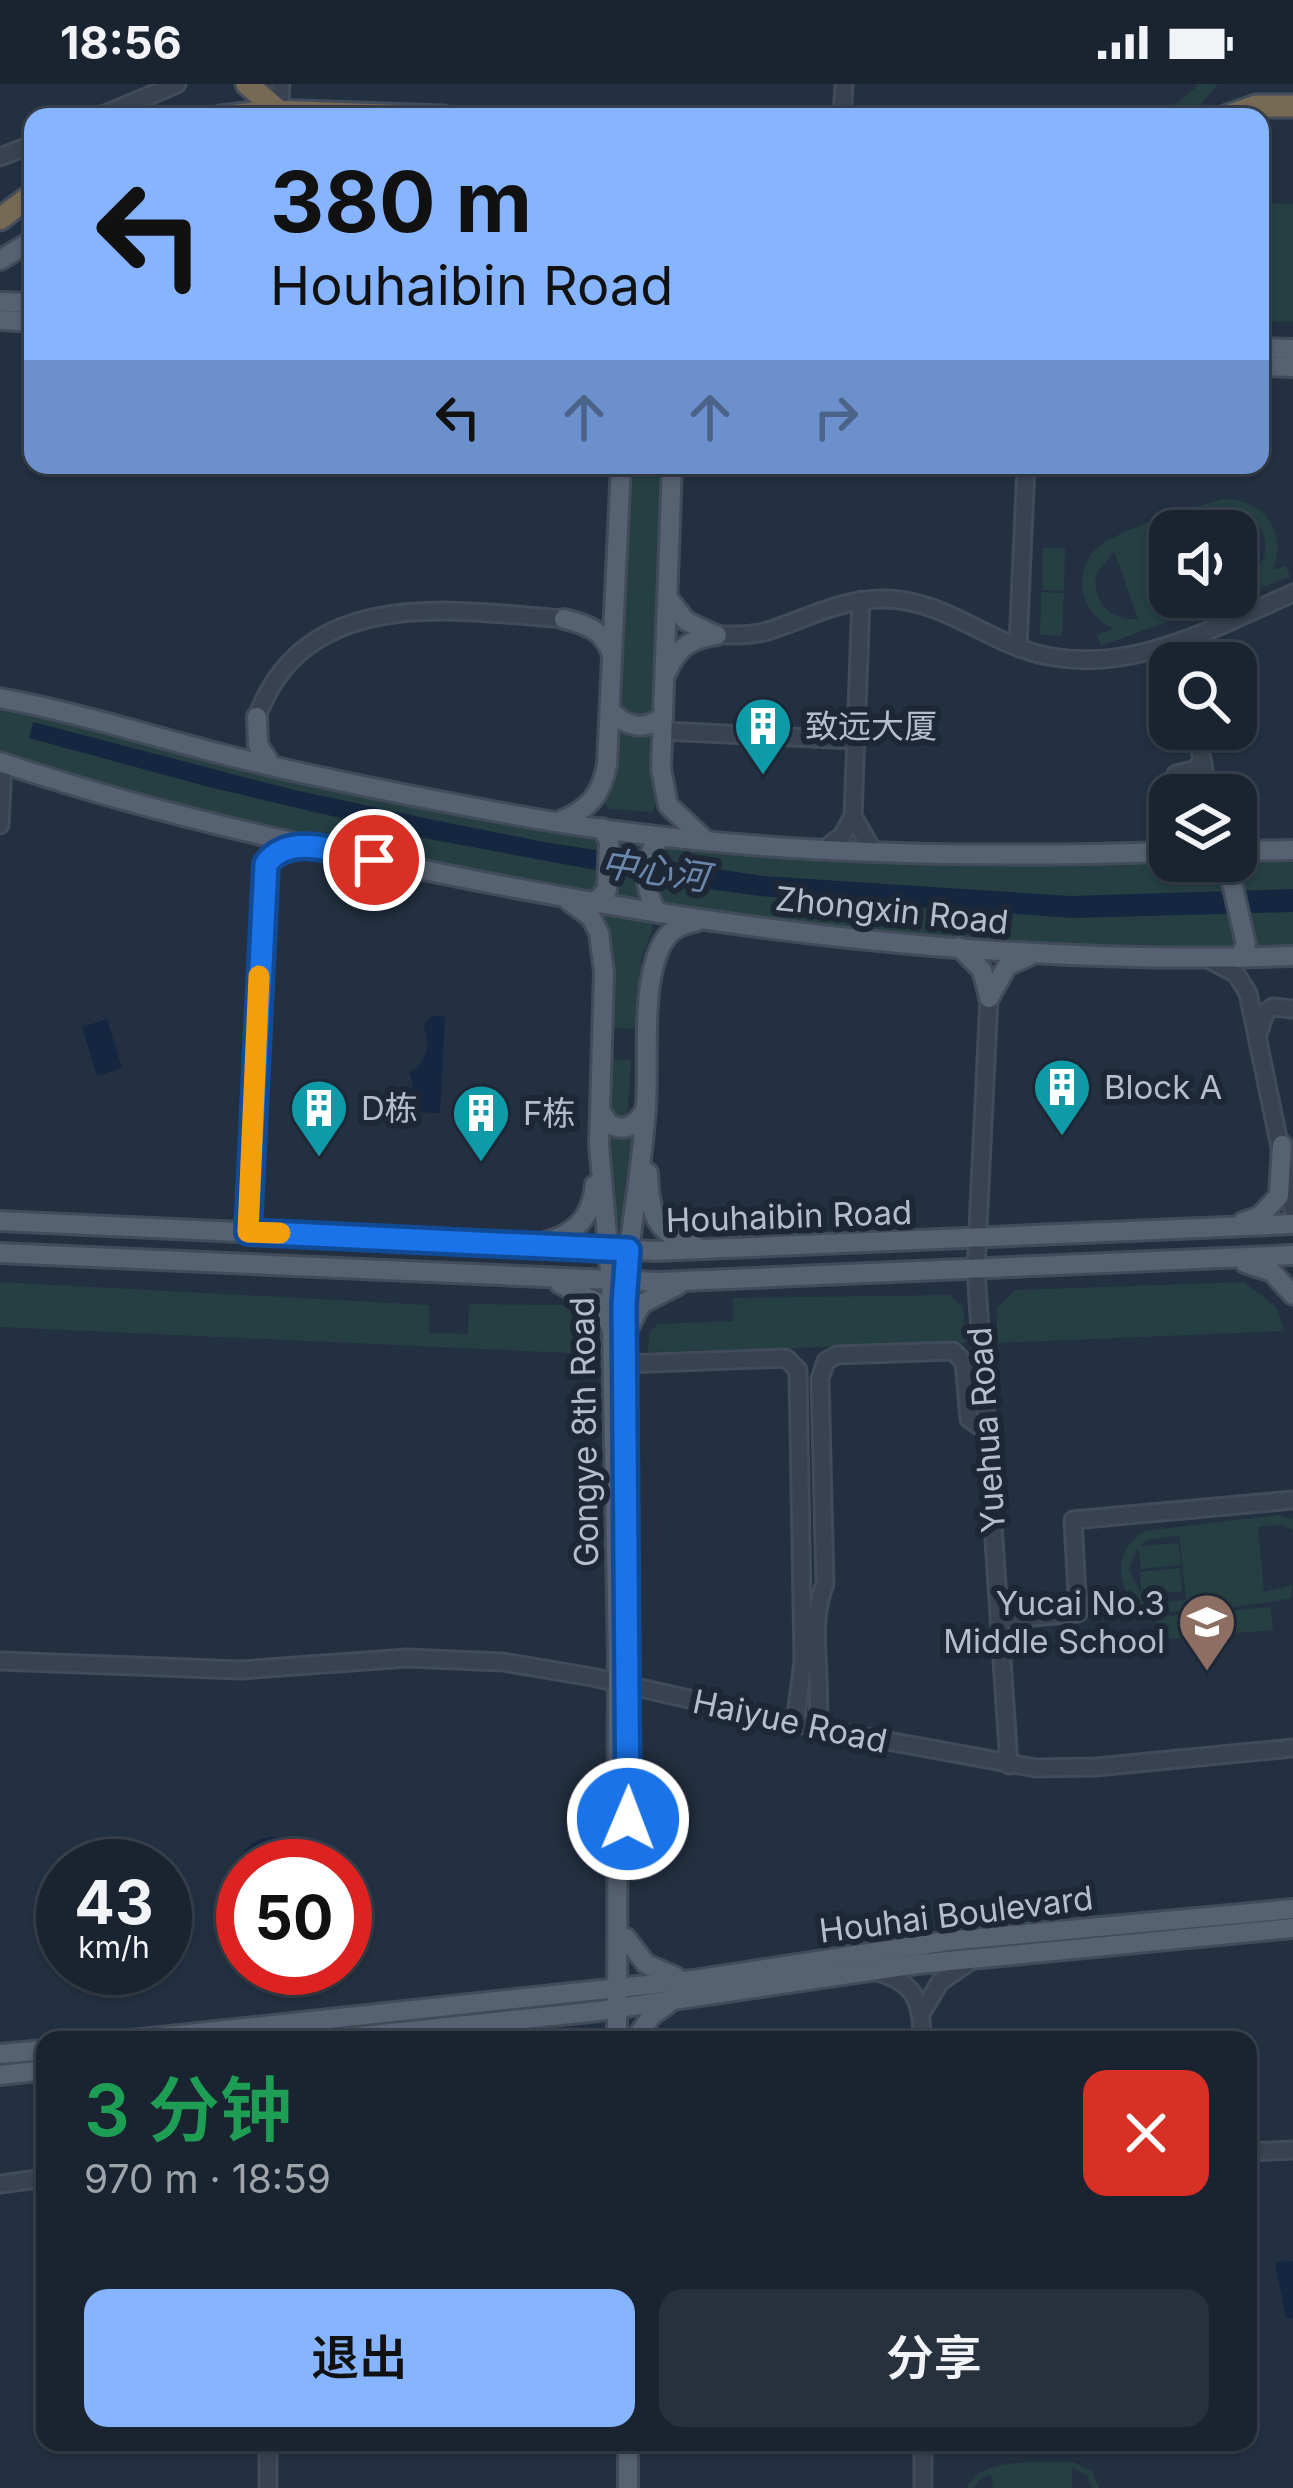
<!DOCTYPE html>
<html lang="zh">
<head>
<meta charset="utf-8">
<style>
  body { margin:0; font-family:Inter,"Noto Sans SC",sans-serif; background:#27303d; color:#f1f3f6; height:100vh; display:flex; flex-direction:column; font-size:45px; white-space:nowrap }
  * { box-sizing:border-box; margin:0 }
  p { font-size:39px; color:#9fa4ab }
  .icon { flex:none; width:66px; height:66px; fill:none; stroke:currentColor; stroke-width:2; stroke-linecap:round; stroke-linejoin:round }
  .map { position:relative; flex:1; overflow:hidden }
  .drawer { position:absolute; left:36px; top:1947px; width:1221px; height:420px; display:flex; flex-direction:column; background:#1a2431; border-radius:24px; box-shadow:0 3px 9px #0004,0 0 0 3px #38414d }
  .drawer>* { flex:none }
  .guide { position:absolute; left:24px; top:24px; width:1245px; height:366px; border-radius:24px; box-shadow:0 3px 9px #0004,0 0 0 3px #38414d; background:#86b4fe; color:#111; overflow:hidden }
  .controls { position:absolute; left:1149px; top:426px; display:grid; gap:24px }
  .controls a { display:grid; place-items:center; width:108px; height:108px; border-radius:24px; background:#1a2431; box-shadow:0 3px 9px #0004,0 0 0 3px #38414d; font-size:60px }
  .speed { position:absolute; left:36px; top:1755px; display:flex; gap:24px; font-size:60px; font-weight:700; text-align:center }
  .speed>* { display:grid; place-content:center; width:156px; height:156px; border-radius:50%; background:#1a2431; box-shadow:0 3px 9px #0004,0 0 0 3px #38414d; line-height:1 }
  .speed small { font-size:30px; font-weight:400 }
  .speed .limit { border:18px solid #d22; background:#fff; color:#111 }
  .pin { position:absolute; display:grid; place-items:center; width:102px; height:102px; color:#fff; margin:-51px; border:6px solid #fff; border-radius:50%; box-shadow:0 3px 12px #0007 }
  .me { position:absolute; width:132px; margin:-66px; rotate:1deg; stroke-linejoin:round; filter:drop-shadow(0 0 9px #0008) }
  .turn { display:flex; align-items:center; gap:42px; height:252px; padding:0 48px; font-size:54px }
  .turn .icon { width:156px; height:156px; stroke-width:2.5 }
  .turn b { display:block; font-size:84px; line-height:102px }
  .lanes { display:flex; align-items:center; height:114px; padding:0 48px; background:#0003; justify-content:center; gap:60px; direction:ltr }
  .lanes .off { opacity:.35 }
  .round { display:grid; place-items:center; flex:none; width:126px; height:126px; border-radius:24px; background:#27303d }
  .head { display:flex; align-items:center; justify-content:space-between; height:204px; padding:0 48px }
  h1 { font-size:72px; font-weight:600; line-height:90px; color:#1e9e55 }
  .cta { display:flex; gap:24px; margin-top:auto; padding:24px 48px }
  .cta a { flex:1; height:138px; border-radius:24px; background:#86b4fe; color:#111; font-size:48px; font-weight:600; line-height:138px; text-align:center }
  .cta a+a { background:#27303d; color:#f1f3f6 }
  .status { display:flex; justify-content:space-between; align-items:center; height:84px; padding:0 60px; background:#1a2431; direction:ltr }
  .status svg { height:33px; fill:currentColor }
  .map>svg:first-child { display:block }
</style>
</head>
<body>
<div class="status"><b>18:56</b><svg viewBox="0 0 49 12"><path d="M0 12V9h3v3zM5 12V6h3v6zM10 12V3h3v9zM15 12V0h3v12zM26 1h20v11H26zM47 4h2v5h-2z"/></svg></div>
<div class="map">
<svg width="1293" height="2404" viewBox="0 0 1293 2404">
  <rect width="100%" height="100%" fill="#233041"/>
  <g fill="#253f42" fill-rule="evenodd">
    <path d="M1198,0H1218L1191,33H1000L1007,28C1065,31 1157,52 1198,0Z"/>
    <polygon points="1260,119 1293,120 1293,238 1260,237"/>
    <polygon points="632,381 662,381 652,632 641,636 618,627 623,449 631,416"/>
    <polygon points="699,381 911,381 911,391"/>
    <path d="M1224,415C1264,415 1288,448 1273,486L1286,482L1290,493L1236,513V465L1247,494C1282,471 1264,424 1223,428L1229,447H1170V513H1235L1101,562L1097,551L1113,545C1098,536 1087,526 1083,508C1080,492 1085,475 1097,464C1114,447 1198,421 1224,415ZM1113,469H1115L1138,535C1109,537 1093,518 1096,490Z"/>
    <polygon points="1043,464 1065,464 1064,507 1042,506"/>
    <polygon points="1041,508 1064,509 1062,552 1040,551"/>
    <path d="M0,621L445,727L526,743L745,771L1056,782L1293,775V863C995,874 697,835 406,774C269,745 132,714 0,668Z"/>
    <polygon points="618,643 652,645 652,683 658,716 652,728 610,725 603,718 615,694"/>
    <polygon points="601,827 652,835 653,845 641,875 637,945 607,944 598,831"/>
    <polygon points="608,975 631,976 627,1037 607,1032"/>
    <polygon points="634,1044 622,1141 613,1141 605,1047"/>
    <polygon points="0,1198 429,1221 429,1249 468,1250 469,1220 564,1221 590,1247 591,1270 0,1243"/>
    <polygon points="1244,1198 1277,1224 1284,1247 997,1259 997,1224 1015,1206"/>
    <polygon points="949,1211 963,1222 966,1259 648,1268 649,1249 658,1240 733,1237 733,1214"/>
    <path d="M1278,1431L1293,1435V1446L1281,1441L1258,1443L1264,1508L1293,1501L1291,1514C1266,1520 1167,1533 1146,1524C1131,1518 1121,1503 1121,1487C1121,1468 1130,1457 1145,1447ZM1179,1451L1186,1516L1164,1518L1143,1512L1182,1507L1180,1484L1140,1488L1141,1510L1129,1486L1138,1463L1141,1485L1181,1481L1178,1459L1140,1462L1148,1456Z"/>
    <polygon points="1271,1523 1273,1546 1157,1556 1155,1533"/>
    <path d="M1072,2378L1092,2387L1099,2404H1092L1087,2391L1072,2384V2404H993L991,2390L980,2395L974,2404H967C981,2371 1041,2380 1072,2378Z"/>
  </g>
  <g fill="#152740">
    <polygon points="33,638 290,705 429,735 544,758 763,792 1071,812 1293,805 1293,828 1074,834 760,812 671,800 429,755 209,703 29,654"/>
    <path d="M432,932H445L440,1029L416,1028L408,1017L413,1000L409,989C427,978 432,961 423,942Z"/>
    <polygon points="107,935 122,984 97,992 82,943"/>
    <path d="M278,1753L297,1764L305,1782H281L269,1777L262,1782H243V1791L237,1792C238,1766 253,1752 278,1753Z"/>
    <polygon points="1293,2177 1293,2234 1286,2234 1275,2178"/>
  </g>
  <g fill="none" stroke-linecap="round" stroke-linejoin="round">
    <g stroke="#414b5a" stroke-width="21">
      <g id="minor">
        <polyline points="279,27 281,0"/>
        <polyline points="98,33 177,0"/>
        <polyline points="842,33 844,0"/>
        <polyline points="0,73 33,60"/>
        <polyline points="861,516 853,732 873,767"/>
        <path d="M717,551C735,551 754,552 771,546C810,533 843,514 886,515C937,516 976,548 1022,565C1116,599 1209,546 1293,509"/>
        <polyline points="1177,559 1181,579"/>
        <polyline points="1018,563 1026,381"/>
        <path d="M257,633C305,501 452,526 564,535"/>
        <polyline points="1196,645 1209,711"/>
        <polyline points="662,647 856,656"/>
        <polyline points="1176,690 1197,685 1202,675"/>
        <polyline points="0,741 3,679"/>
        <polyline points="823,766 842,752 853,732"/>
        <polyline points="1208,875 1236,890 1248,909 1293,1126"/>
        <polyline points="989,914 976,1186 1009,1681"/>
        <polyline points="1259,948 1265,929 1273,923 1293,925"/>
        <polyline points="248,1147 264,788"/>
        <polyline points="624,1280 786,1274 798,1286 803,1577 795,1640"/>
        <polyline points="999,1536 1078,1529 1073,1436 1293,1416"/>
        <polyline points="0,1577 241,1586 407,1574 503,1578 592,1593 817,1644 1036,1684 1096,1683 1293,1664"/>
        <path d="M817,1644C824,1598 807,1543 825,1500L820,1295L826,1277L837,1271L953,1267L964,1278L969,1335L986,1347"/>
        <path d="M877,1888C916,1898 922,1919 922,1956"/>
        <polyline points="922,1928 940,1898 972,1876"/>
        <polyline points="1248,2068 1293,2066"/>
        <polyline points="0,2100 45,2094"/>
        <polyline points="268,2358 268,2404"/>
        <polyline points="923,2404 923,2358"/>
      </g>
    </g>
    <g stroke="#414b5a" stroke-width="24">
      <g id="major">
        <polyline points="0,176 33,156"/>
        <polyline points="0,218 33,219"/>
        <polyline points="0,236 33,238"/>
        <polyline points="1260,264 1293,265"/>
        <polyline points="1260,282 1293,283"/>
        <polyline points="672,381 661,685 668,721 704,755"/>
        <polyline points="667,513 686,537 713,550"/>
        <path d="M564,535C585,540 603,546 611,568"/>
        <path d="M667,588C676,564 692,554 717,551"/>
        <path d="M0,614C75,628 147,651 221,670C312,693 405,711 498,728C719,770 946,775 1170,768"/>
        <path d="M610,626C625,643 645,648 663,632"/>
        <polyline points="257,633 258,661 271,681"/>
        <path d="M0,678C139,725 280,757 424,786C709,845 1002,882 1293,872"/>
        <path d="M560,737C588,726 602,711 607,680L621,381"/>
        <polyline points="1236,767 1293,766"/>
        <polyline points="1227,777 1246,860 1239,874"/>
        <polyline points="264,788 272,771 294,761"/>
        <polyline points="569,817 591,833 599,849 604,888 599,1061 611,1197 618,1572 617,1956"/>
        <polyline points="595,818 607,806 609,757 602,744"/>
        <path d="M658,829C643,810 643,768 661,753"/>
        <polyline points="959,863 982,886 989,913"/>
        <polyline points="989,914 1007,882 1029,872"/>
        <path d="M600,1026L609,1040C626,1049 637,1040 646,1025"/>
        <path d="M648,1089C649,1129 655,1150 696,1162"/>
        <polyline points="0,1137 656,1167 1293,1140"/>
        <polyline points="1243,1138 1260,1132 1279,1112 1282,1061"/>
        <path d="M542,1159C575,1150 591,1136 595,1101"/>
        <polyline points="0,1169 658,1198 1293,1171"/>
        <polyline points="1245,1179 1272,1188 1293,1211"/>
        <polyline points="560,1200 595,1217 610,1242"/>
        <path d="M624,1243C624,1168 642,1096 646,1021C649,976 641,904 660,864C667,848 678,841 695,838"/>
        <polyline points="626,1249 641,1220 678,1201"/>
        <polyline points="626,1854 646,1880 676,1893"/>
        <polyline points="132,1956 693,1896 948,1857 1293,1825"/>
        <polyline points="325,1956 599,1927 918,1880 1293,1844"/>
        <polyline points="635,1956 652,1931 667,1921"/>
        <polyline points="0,1970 45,1966"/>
        <polyline points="0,1991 45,1986"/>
        <polyline points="628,2358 628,2404"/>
      </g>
    </g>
    <g stroke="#434d5b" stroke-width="27">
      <g id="highway">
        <polyline points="247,0 279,27"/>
        <polyline points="221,33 269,27 443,33"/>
        <polyline points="1225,33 1256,22 1293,22"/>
        <polyline points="0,135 33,110"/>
      </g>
    </g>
    <use href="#minor" stroke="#384251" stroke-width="15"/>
    <use href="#major" stroke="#566171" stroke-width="18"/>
    <use href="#highway" stroke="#776a54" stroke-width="21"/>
  </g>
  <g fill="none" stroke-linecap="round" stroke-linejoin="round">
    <g stroke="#114b97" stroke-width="30">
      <path id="route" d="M374,776C340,769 290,747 266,780L248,1148L628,1166L624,1220L628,1735"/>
    </g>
    <use href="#route" stroke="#1a73e8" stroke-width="21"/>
    <polyline stroke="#f59e0b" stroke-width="21" points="259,892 248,1148 280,1149"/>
  </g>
  <defs>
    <g id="building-pin" transform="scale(3)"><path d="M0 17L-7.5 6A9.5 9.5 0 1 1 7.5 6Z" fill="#0f9aa8" stroke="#1d2736"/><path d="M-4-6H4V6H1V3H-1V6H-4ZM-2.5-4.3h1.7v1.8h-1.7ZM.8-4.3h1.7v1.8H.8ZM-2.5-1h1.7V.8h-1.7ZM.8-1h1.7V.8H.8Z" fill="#fff"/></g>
    <g id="school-pin" transform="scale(3)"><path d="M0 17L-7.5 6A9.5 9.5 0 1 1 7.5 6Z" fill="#8d6e63" stroke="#1d2736"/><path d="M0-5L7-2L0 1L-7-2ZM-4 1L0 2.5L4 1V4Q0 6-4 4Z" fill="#fff"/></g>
  </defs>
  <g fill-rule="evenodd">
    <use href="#building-pin" x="763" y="642"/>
    <use href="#building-pin" x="1062" y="1003"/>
    <use href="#building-pin" x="319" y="1024"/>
    <use href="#building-pin" x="481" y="1029"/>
    <use href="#school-pin" x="1207" y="1538"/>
  </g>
  <g text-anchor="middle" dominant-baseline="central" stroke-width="12" stroke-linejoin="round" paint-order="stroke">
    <g font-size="33" fill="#b4bdcb" stroke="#1d2736" text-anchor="start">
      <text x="805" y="642">致远大厦</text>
      <text x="1104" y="1003">Block A</text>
      <text x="361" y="1024">D栋</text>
      <text x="523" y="1029">F栋</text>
      <text x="1165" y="1519" text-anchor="end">Yucai No.3<tspan x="1165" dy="38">Middle School</tspan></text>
    </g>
    <g font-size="33" fill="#b4bdcb" stroke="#1d2736">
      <text transform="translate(892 826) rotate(6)">Zhongxin Road</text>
      <text transform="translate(789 1132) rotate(-2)">Houhaibin Road</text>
      <text transform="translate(986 1346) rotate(-94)">Yuehua Road</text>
      <text transform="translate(584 1348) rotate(-91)">Gongye 8th Road</text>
      <text transform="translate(790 1637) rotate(12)">Haiyue Road</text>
      <text transform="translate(956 1830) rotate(-7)">Houhai Boulevard</text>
    </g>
    <g font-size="36" font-style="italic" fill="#6b87ac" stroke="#1d2736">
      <text transform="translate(655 786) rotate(8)">中心河</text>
    </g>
  </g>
</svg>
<div class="controls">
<a><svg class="icon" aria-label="sound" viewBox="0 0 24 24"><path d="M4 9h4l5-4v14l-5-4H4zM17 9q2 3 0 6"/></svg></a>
<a><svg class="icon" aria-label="search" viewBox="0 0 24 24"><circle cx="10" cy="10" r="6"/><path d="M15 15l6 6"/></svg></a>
<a><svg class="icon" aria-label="layers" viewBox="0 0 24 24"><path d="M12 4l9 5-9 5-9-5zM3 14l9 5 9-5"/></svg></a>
</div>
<div class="speed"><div>43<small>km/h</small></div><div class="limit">50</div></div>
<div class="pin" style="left:374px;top:776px;background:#d93025"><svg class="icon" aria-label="arrive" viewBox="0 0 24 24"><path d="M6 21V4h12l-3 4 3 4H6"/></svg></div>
<svg class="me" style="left:628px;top:1735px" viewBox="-20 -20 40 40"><circle r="17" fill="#1a73e8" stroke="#fff" stroke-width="3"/><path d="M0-11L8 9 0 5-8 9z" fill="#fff"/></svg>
<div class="guide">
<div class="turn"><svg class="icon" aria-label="left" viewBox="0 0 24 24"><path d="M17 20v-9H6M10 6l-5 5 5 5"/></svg><div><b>380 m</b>Houhaibin Road</div></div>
<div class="lanes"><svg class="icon" aria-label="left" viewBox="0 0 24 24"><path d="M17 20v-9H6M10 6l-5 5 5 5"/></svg><svg class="icon off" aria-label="ahead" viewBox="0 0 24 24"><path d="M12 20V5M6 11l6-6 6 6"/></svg><svg class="icon off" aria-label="ahead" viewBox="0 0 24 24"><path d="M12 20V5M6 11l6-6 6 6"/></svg><svg class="icon off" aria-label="right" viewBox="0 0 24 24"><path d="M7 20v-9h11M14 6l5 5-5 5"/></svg></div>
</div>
<section class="drawer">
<div class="head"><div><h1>3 分钟</h1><p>970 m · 18:59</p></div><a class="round" style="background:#d93025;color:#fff"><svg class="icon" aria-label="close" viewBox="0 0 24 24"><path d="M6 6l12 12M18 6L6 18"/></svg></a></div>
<div class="cta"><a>退出</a><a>分享</a></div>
</section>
</div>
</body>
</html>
